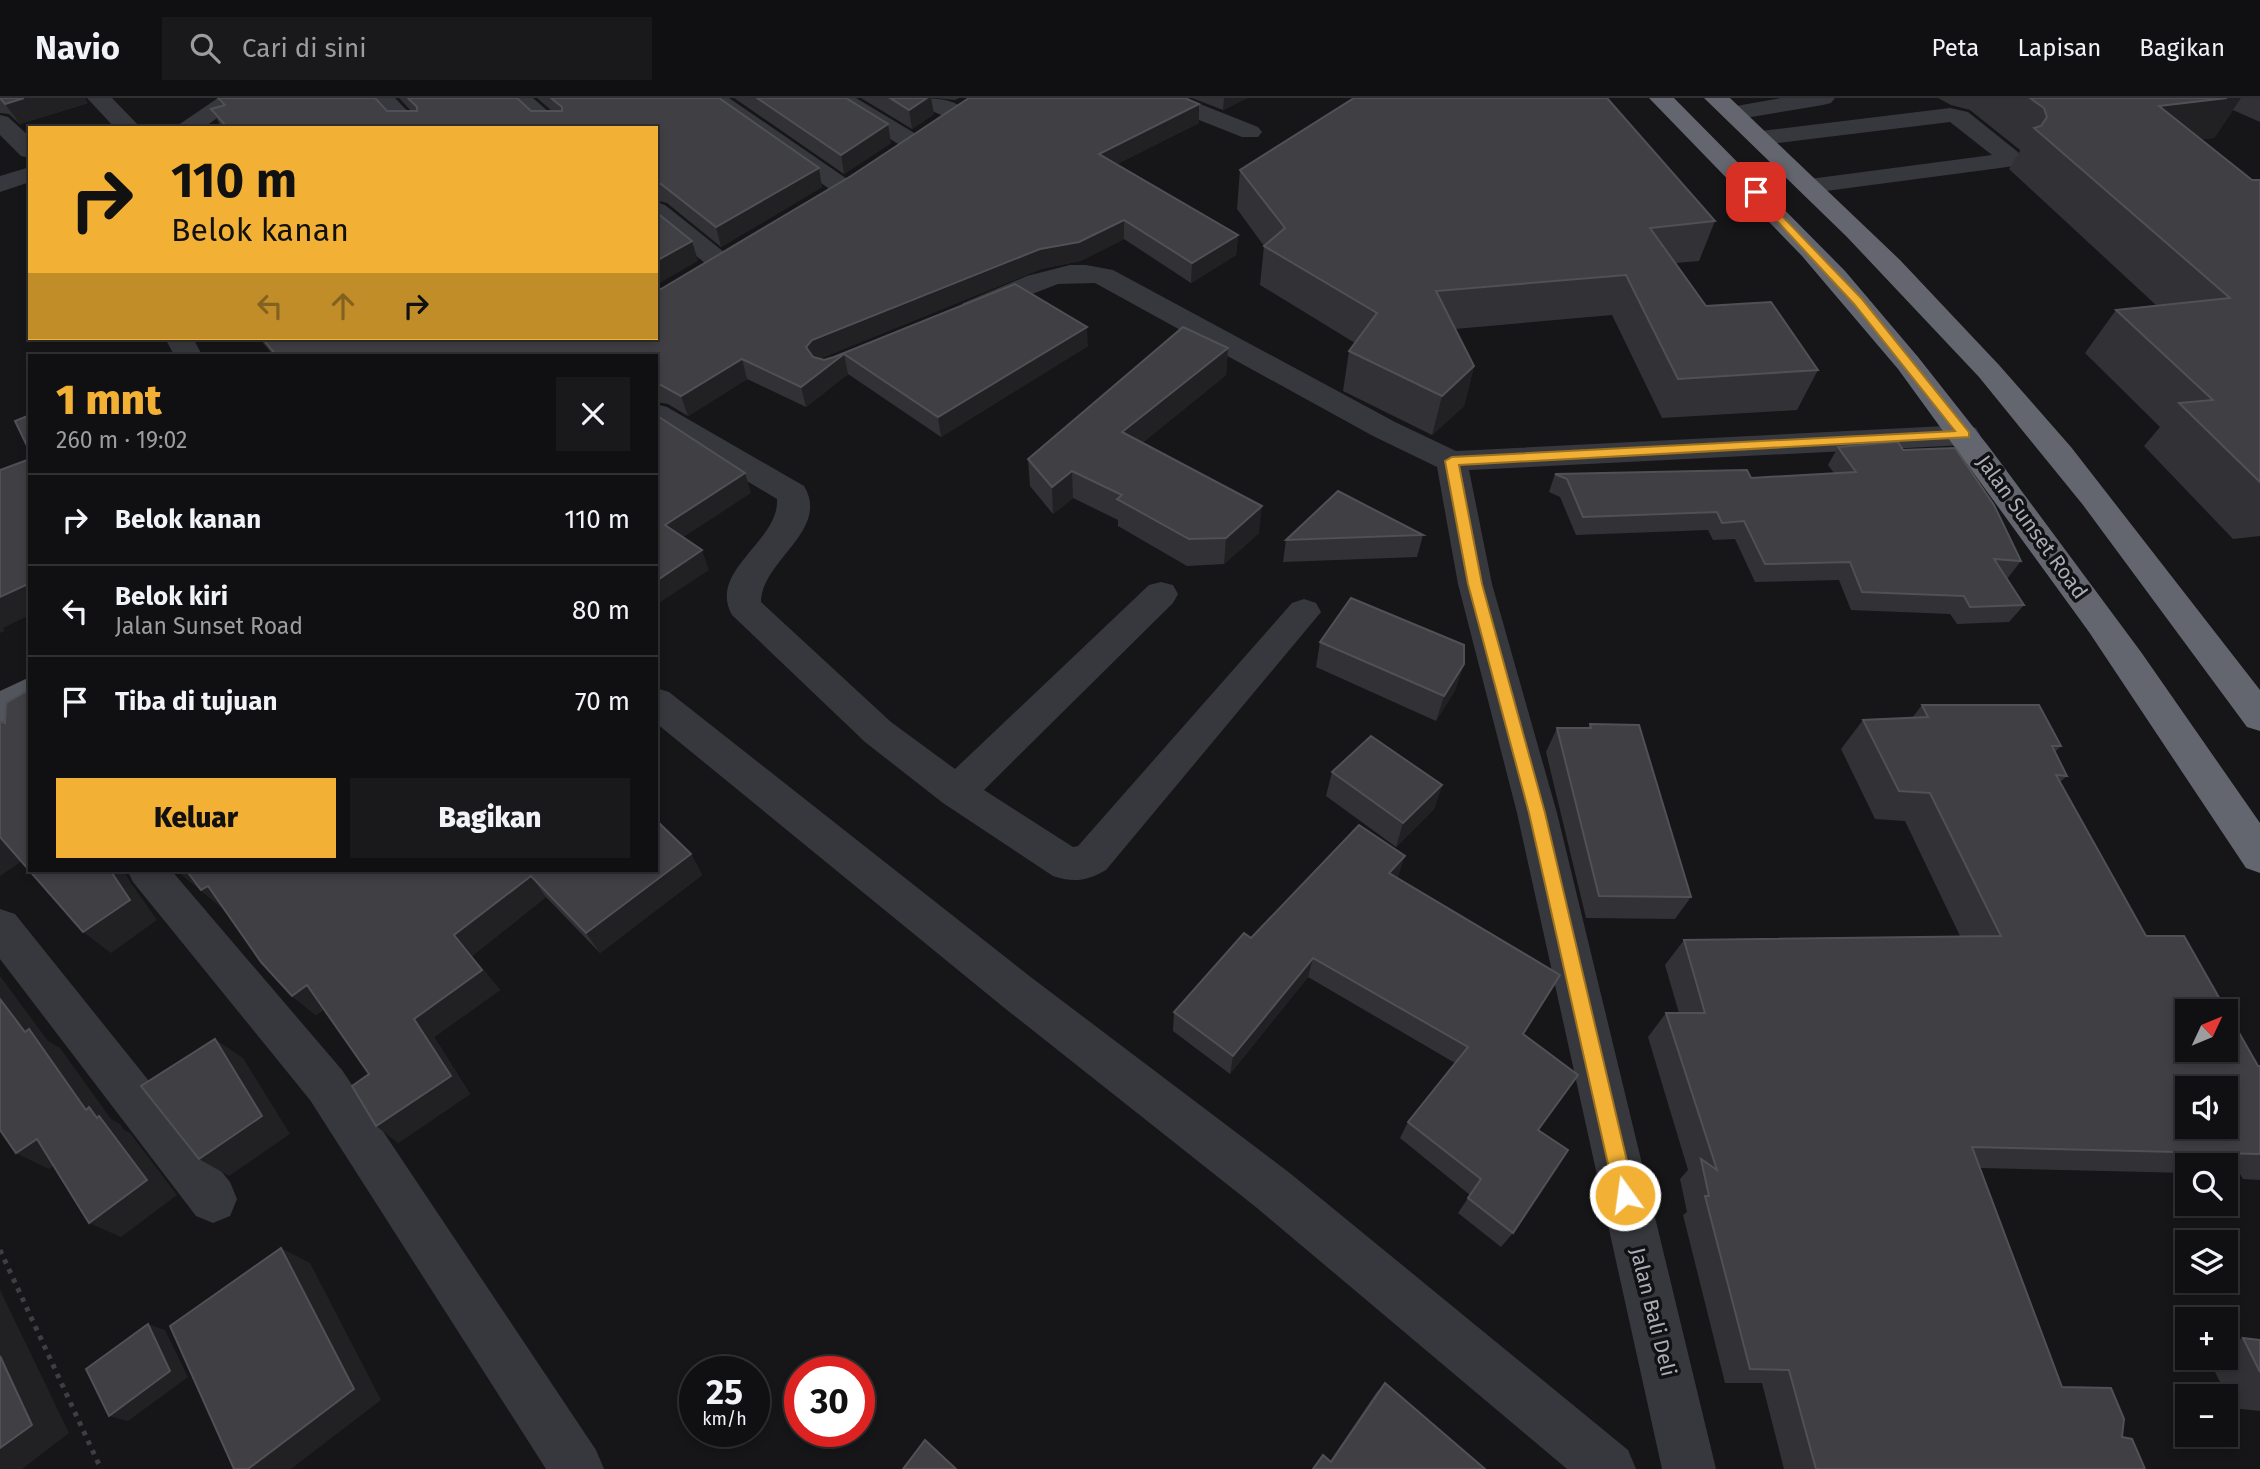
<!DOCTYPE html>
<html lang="id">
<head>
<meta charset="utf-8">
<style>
  body { margin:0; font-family:"Fira Sans",sans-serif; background:#19191b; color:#f1f3f6; height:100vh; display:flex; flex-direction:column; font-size:26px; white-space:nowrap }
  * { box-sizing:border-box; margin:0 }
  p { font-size:23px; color:#9c9d9f }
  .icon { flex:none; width:38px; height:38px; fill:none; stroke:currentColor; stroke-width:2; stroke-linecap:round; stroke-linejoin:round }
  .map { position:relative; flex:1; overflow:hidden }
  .drawer { position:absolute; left:28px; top:256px; width:630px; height:518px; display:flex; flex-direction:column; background:#101012; border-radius:0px; box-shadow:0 4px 10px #0003,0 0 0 2px #303032 }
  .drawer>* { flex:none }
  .top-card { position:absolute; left:28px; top:28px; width:630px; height:214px; border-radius:0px; box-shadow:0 4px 10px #0003,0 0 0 2px #303032; background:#f2b134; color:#111; overflow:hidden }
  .needle { width:46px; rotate:46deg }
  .buttons { position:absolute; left:2175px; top:901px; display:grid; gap:14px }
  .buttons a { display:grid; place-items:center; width:63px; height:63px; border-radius:0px; background:#101012; box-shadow:0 4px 10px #0003,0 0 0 2px #303032; font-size:35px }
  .speed { position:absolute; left:679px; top:1258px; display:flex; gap:14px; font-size:35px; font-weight:700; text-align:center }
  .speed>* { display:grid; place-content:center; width:91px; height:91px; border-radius:50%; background:#101012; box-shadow:0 4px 10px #0003,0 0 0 2px #303032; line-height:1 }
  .speed small { font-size:18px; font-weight:400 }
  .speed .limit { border:10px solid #d22; background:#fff; color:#111 }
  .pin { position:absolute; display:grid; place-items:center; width:60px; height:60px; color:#fff; margin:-30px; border-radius:14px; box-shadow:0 4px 10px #0006 }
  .me { position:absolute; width:77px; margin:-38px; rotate:346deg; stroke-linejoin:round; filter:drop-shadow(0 0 5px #0008) }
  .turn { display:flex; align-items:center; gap:24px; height:147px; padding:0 28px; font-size:32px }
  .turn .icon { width:91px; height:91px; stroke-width:2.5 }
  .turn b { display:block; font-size:49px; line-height:60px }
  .lanes { display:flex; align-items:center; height:66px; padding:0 28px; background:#0003; justify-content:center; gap:35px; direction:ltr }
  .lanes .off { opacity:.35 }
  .round { display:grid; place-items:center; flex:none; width:74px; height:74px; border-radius:0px; background:#19191b }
  .summary { display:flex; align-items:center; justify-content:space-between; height:119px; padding:0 28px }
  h1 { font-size:42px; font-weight:800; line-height:52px; color:#f2b134 }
  .primary-button { display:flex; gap:14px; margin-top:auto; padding:14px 28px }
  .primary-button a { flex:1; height:80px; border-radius:0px; background:#f2b134; color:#111; font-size:28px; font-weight:800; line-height:80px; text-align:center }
  .primary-button a+a { background:#19191b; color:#f1f3f6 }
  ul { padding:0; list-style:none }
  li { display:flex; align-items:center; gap:21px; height:91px; padding:0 28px; border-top:2px solid #303032 }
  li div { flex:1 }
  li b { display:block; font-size:26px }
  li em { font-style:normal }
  header { display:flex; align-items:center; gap:42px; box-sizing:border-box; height:98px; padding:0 35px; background:#101012; border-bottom:2px solid #303032 }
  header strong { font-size:33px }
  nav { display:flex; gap:38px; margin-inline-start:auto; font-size:24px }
  .search { width:490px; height:63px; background:#19191b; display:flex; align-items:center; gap:18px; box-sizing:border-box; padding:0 24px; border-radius:0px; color:#9c9d9f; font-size:26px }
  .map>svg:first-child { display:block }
</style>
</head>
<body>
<header>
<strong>Navio</strong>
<div class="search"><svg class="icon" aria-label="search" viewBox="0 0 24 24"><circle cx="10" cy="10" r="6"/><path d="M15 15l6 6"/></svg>Cari di sini</div>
<nav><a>Peta</a><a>Lapisan</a><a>Bagikan</a></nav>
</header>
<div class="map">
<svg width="2260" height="1371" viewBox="0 0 2260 1371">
  <rect width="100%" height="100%" fill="#161618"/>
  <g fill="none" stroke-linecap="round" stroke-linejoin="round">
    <polyline stroke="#3d3f44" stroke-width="5" stroke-dasharray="4.5 6" stroke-linecap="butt" points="0,1152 101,1371"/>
    <g fill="#37383d" fill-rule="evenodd">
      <polygon points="87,0 112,0 141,30 115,30"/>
      <polygon points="218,0 246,0 203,30 174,30"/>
      <polygon points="370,0 395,0 424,30 398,30"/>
      <polygon points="507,0 533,0 567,30 540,30"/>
      <polygon points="702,0 729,0 853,85 857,90 853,95 844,98 835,95"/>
      <polygon points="828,0 856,0 921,39 924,44 921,49 912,51 903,49 832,5"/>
      <path d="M916,0C934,0 955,0 967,14L963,19C949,23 925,12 916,0Z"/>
      <polygon points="1152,0 1185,0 1258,29 1262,34 1258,39 1242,39 1156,5"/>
      <polygon points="1781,0 1835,0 1831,5 1823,7 1733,22 1725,20 1721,15 1725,10"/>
      <polygon points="1950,10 1968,14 2018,54 2021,59 2015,68 1811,95 1802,92 1798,87 1802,82 1992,57 1950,24 1761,47 1753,45 1749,40 1753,35 1761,33"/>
      <polygon points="0,17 8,19 30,39 30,60 21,58 0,37"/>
      <polygon points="30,69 30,84 0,94 0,78"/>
      <polygon points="656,104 665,107 729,158 733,164 729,170 720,172 711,170 656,125"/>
      <polygon points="1070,167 1086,167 1113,172 1395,324 1456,353 1965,327 1976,330 1980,337 1976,344 1965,347 1469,372 1492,486 1557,715 1716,1371 1662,1371 1517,715 1458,486 1437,369 1373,338 1095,185 1058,186 973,219 963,217 959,211 963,205 1027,178"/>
      <polygon points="165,240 193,240 202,257 174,257"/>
      <path d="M656,306L667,309L804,388C831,432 761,463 761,504L891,624L955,671L1149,487L1161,484L1173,487L1178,496L1173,505L984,692L1073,749L1078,748L1292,505L1304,501L1316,505L1321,514L1106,772C1087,783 1073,785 1053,778L943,705L865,644L732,517C707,473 780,443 777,401L656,329Z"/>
      <polygon points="656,590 669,594 1032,880 1291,1076 1628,1352 1636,1371 1567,1371 1257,1110 1002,908 656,625"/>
      <polygon points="127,772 171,772 342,972 596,1352 604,1371 546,1371 310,1002 133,784"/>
      <polygon points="0,811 15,816 230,1084 237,1101 230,1118 213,1125 196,1118 0,861"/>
    </g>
    <polygon fill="#53555c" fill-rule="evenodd" points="30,579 30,611 0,625 0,593"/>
    <g fill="#63666e" fill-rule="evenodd">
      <polygon points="1649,0 1674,0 1845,173 1918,259 1989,349 2141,554 2260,725 2260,775 2246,770 2089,534 1898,271 1802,158"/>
      <polygon points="1704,0 1730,0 1900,162 1999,267 2071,349 2260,592 2260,633 2247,629 2083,407 1979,279 1847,139"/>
    </g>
  </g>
  <g fill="#323236">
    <polygon points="0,0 88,5 20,26 9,16 0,15"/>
    <polygon points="217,0 376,0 387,13 411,13 399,0 517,0 531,13 552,13 537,0 719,0 822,89 721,149 667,105 656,102 656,30 222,30 211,11 221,8"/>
    <polygon points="734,0 846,0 891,45 844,76"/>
    <polygon points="861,0 931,0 934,16 912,31"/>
    <polygon points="936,0 959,0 955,2"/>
    <polygon points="1192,0 1247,0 1223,12"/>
    <polygon points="1938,0 2260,0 2260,24 2233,12 2214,40 2201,41 2252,82 2260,82 2260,438 2233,441 2144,348 2160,329 2085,255 2116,212 2157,208 2009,71 2020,53 2020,52 1970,12 1951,7"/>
    <polygon points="1199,6 1199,25 1117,66 1238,137 1236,157 1191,185 1124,141 1080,163 1041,171 819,261 824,262 834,259 1015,186 1088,248 941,339 848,276 806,309 747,281 688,318 668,306 656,304 656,257 273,257 259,240 656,240 661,191"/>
    <polygon points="1240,72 1715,123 1699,163 1676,165 1706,208 1818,272 1797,312 1662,320 1612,217 1455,231 1474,268 1464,308 1432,337 1343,293 1349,253 1355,245 1260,187 1264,148 1237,111"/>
    <polygon points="1228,250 1226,277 1142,345 1259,435 1224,466 1187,468 1118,428 1118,422 1073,400 1053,416 1030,388 1028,361"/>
    <polygon points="1838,349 1903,352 2021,463 2007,481 2024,507 2009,524 1957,526 1950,516 1851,512 1839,482 1755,484 1735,441 1713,442 1708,432 1576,437 1560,399 1549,394 1555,376 1751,380 1834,375 1828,367"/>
    <polygon points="1423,437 1417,459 1283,464 1286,442"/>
    <polygon points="1320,544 1464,566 1455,592 1436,623 1316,569"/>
    <polygon points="1922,607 2061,648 2055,654 2067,678 2060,684 2146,838 2258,968 2260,968 2260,1082 2243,1081 2240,1076 2226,1076 2226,1068 2188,1068 2188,1075 1980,1070 2062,1289 2122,1339 2145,1371 1784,1371 1762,1285 1725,1285 1683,1117 1687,1114 1680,1081 1688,1072 1648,939 1666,915 1679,915 1665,867 1684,842 1960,838 1905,723 1875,721 1841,651 1863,622 1912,620"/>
    <polygon points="1590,626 1691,799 1675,821 1586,820 1546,654 1557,630 1588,630"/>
    <polygon points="1332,674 1442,687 1434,711 1396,749 1326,698"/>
    <polygon points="691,756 702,777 600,855 546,799 472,858 500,892 434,939 470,996 398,1045 369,976 324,911 316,917 292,898 225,812 176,772 656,772"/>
    <polygon points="1398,779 1397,780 1524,936 1538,1032 1513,1135 1501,1149 1458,1115 1470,1097 1400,1040 1408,1024 1455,965 1308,879 1230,976 1173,933 1174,914 1251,840"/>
    <polygon points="2243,1240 2260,1242 2260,1313 2233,1310 2208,1260 2226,1260 2226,1246"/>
    <polygon points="1385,1285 1485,1371 1312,1371 1323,1357 1330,1363 1376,1295"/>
  </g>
  <g fill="#212124">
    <polygon points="24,0 85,0 88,5 20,26 5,6"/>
    <polygon points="927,0 931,0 934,16 912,31 909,12"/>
    <polygon points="1224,0 1247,0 1223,12"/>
    <polygon points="2227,0 2241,0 2214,40 2132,49 2159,8"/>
    <polygon points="1199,6 1199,25 1100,75 1099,56"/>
    <polygon points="888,26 891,45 844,76 841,57"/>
    <polygon points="819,70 822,89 721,149 716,129"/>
    <polygon points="1124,122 1124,141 1080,163 1041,171 817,262 811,268 806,249 812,242 1040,151"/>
    <polygon points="1238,137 1236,157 1191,185 1192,165"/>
    <polygon points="692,143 698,163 656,187 656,163"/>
    <polygon points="1087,229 1088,248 941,339 938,319"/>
    <polygon points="1228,250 1226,277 1122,361 1122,334"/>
    <polygon points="844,256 848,276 806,309 801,289"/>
    <polygon points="742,261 747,281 688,318 681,298"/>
    <polygon points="1474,268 1464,308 1432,337 1442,298"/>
    <polygon points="1072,373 1073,400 1053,416 1052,389"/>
    <polygon points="745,375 751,395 673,446 665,427"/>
    <polygon points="1262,408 1259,435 1224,466 1226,440"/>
    <polygon points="702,452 709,472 656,507 656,483"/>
    <polygon points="30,485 30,517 3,530 5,533 0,535 0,499"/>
    <polygon points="1464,566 1455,592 1436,623 1444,598"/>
    <polygon points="1442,687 1434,711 1396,749 1403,725"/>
    <polygon points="0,738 28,759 0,778"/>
    <polygon points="691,756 702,777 600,855 586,835"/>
    <polygon points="1405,758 1398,779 1382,796 1389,775"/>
    <polygon points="110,772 123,772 131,785 157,822 111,855 83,834"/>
    <polygon points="176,772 189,772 207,787 200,792"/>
    <polygon points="531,778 546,799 472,858 500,892 434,939 470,996 398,1045 376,1028 414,921 454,837"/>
    <polygon points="208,788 226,813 201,792"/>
    <polygon points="1313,860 1308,879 1230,976 1233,958"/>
    <polygon points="0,878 48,943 60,950 111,1021 120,1026 124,1032 130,1035 177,1097 121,1139 89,1125 86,1012 0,901"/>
    <polygon points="307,887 329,906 316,917 292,898"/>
    <polygon points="215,941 243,960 290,1036 229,1078 199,1061"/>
    <polygon points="37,1041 69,1057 49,1071 16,1055"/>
    <polygon points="281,1150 310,1165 381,1302 291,1371 248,1371"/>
    <polygon points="0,1192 69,1335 22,1371 0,1371"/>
    <polygon points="148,1226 165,1232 188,1279 128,1323 109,1318"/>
  </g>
  <g fill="#3f3f44" stroke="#4f5156" stroke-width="2" fill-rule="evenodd">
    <polygon points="0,0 24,0 5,6"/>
    <polygon points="218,0 375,0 387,13 417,13 417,9 408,0 517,0 531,13 562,13 562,9 551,0 719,0 819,70 716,129 661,86 656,85 656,30 224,30 227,29 211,11 225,7"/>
    <polygon points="757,0 846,0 888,26 841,57"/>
    <polygon points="890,0 927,0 909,12"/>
    <polygon points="969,0 1185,0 1199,6 1099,56 1238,137 1192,165 1124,122 1079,144 1040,151 812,242 806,249 813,259 824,262 834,259 1015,186 1087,229 938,319 844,256 801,289 742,261 681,298 661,287 656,286 656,257 276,257 262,240 656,240 656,191 661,191 851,78"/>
    <polygon points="1354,0 1607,0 1715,123 1650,130 1706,208 1771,204 1818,272 1678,281 1626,177 1436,193 1474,268 1442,298 1349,253 1377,215 1264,148 1285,130 1240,72"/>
    <polygon points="2030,0 2227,0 2159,8 2252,82 2260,82 2260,384 2179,305 2213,302 2116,212 2230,200 2034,30 2041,28 2047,19 2044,10"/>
    <polygon points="656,114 692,143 656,163"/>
    <polygon points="1183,229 1228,250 1122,334 1262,408 1226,440 1189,441 1117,401 1122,397 1072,373 1052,389 1028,361"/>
    <polygon points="30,317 30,354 15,323"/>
    <polygon points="656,317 745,375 665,427 702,452 656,483"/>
    <polygon points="1898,344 1903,352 1955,350 1994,407 2021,463 1994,461 2024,507 1970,509 1964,498 1862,494 1850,464 1765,466 1744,423 1722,425 1717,414 1583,419 1567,381 1555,376 1747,372 1751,380 1856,374 1838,349"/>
    <polygon points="30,361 30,485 0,499 0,372"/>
    <polygon points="1338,393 1423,437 1286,442"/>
    <polygon points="1351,500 1464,547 1464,566 1444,598 1320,544"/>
    <polygon points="30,591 30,772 110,772 130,802 83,834 0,739 0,623 5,625 6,605"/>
    <path d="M1922,607H2039L2061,648H2052L2067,678L2056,677L2146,838H2184L2258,968H2260V1056L1972,1049L2062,1289L2111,1290L2124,1321L2122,1339L2132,1341L2145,1371H1816L1789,1272L1750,1271L1705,1098H1709L1701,1061L1717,1072L1666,915H1705L1684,842L2001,838L1930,695L1899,693L1863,622L1928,619ZM2188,914H2226V952H2188ZM2188,990H2226V1029H2188Z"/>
    <polygon points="1590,626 1639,627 1691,799 1599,798 1557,630 1591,630"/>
    <polygon points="1371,638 1442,687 1403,725 1332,674"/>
    <polygon points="656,722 691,756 586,835 531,778 454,837 482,872 414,921 451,978 376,1028 352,988 369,976 307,887 292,898 261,864 208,788 201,792 186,772 656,772"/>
    <polygon points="1359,727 1405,758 1389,775 1560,877 1523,936 1578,977 1538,1032 1568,1052 1513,1135 1468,1100 1481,1081 1408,1024 1468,949 1313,860 1233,958 1174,914 1244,835 1251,840"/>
    <polygon points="0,901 25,934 29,931 86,1012 89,1009 97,1020 99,1018 147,1082 89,1125 37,1041 16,1055 0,1032"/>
    <polygon points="215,941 262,1018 199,1061 141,988"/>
    <polygon points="281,1150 354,1291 248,1371 234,1371 170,1228"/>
    <polygon points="148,1226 170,1273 109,1318 86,1271"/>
    <polygon points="2243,1240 2260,1242 2260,1274"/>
    <polygon points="0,1258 32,1327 0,1350"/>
    <polygon points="1385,1285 1485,1371 1313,1371 1323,1357 1331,1364"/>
    <polygon points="925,1342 956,1371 903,1371"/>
  </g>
  <polygon fill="#f2b134" stroke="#9d7322" stroke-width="2" points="1756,91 1862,201 1969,334 1969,339 1459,367 1482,486 1545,715 1635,1097 1632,1104 1625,1107 1618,1104 1615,1097 1529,715 1468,486 1445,363 1452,359 1955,333 1854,206 1752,96 1750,94"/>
  <g text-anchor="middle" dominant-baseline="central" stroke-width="7" stroke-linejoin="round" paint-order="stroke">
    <g font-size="21" fill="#a8adb8" stroke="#111113">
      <text transform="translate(2032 429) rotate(54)">Jalan Sunset Road</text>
      <text transform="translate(1653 1214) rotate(76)">Jalan Bali Deli</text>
    </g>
  </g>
</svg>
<div class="buttons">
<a><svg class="needle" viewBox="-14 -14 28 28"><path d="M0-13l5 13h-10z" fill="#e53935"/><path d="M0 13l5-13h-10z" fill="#9c9d9f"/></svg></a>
<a><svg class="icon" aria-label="sound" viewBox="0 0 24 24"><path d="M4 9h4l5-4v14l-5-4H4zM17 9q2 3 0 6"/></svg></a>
<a><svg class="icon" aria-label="search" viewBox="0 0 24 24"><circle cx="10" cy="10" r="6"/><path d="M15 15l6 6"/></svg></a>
<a><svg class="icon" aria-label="layers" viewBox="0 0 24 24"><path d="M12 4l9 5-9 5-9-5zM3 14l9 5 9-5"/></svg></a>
<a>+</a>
<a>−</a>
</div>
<div class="speed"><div>25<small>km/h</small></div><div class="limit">30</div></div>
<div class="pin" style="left:1756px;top:94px;background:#d93025"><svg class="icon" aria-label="arrive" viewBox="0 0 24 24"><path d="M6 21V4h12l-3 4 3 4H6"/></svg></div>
<svg class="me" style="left:1625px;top:1097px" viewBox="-20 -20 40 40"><circle r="17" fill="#f2b134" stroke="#fff" stroke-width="3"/><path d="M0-11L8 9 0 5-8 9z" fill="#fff"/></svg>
<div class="top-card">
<div class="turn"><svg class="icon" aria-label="right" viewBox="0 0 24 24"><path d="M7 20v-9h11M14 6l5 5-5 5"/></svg><div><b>110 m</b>Belok kanan</div></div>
<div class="lanes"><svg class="icon off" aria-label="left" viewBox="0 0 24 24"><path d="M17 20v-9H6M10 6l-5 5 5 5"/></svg><svg class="icon off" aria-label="ahead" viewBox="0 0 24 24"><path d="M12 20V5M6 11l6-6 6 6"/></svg><svg class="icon" aria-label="right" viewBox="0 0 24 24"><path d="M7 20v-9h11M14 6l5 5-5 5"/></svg></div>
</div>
<section class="drawer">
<div class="summary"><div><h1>1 mnt</h1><p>260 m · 19:02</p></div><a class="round"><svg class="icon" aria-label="close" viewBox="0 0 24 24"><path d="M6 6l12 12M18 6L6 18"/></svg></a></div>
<ul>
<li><svg class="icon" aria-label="right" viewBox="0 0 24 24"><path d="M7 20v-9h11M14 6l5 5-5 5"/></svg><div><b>Belok kanan</b></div><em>110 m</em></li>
<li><svg class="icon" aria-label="left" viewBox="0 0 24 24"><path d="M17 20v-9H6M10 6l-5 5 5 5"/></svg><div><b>Belok kiri</b><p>Jalan Sunset Road</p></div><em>80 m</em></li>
<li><svg class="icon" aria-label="arrive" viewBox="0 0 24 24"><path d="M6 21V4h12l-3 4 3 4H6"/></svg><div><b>Tiba di tujuan</b></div><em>70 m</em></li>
</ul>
<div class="primary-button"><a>Keluar</a><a>Bagikan</a></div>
</section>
</div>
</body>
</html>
